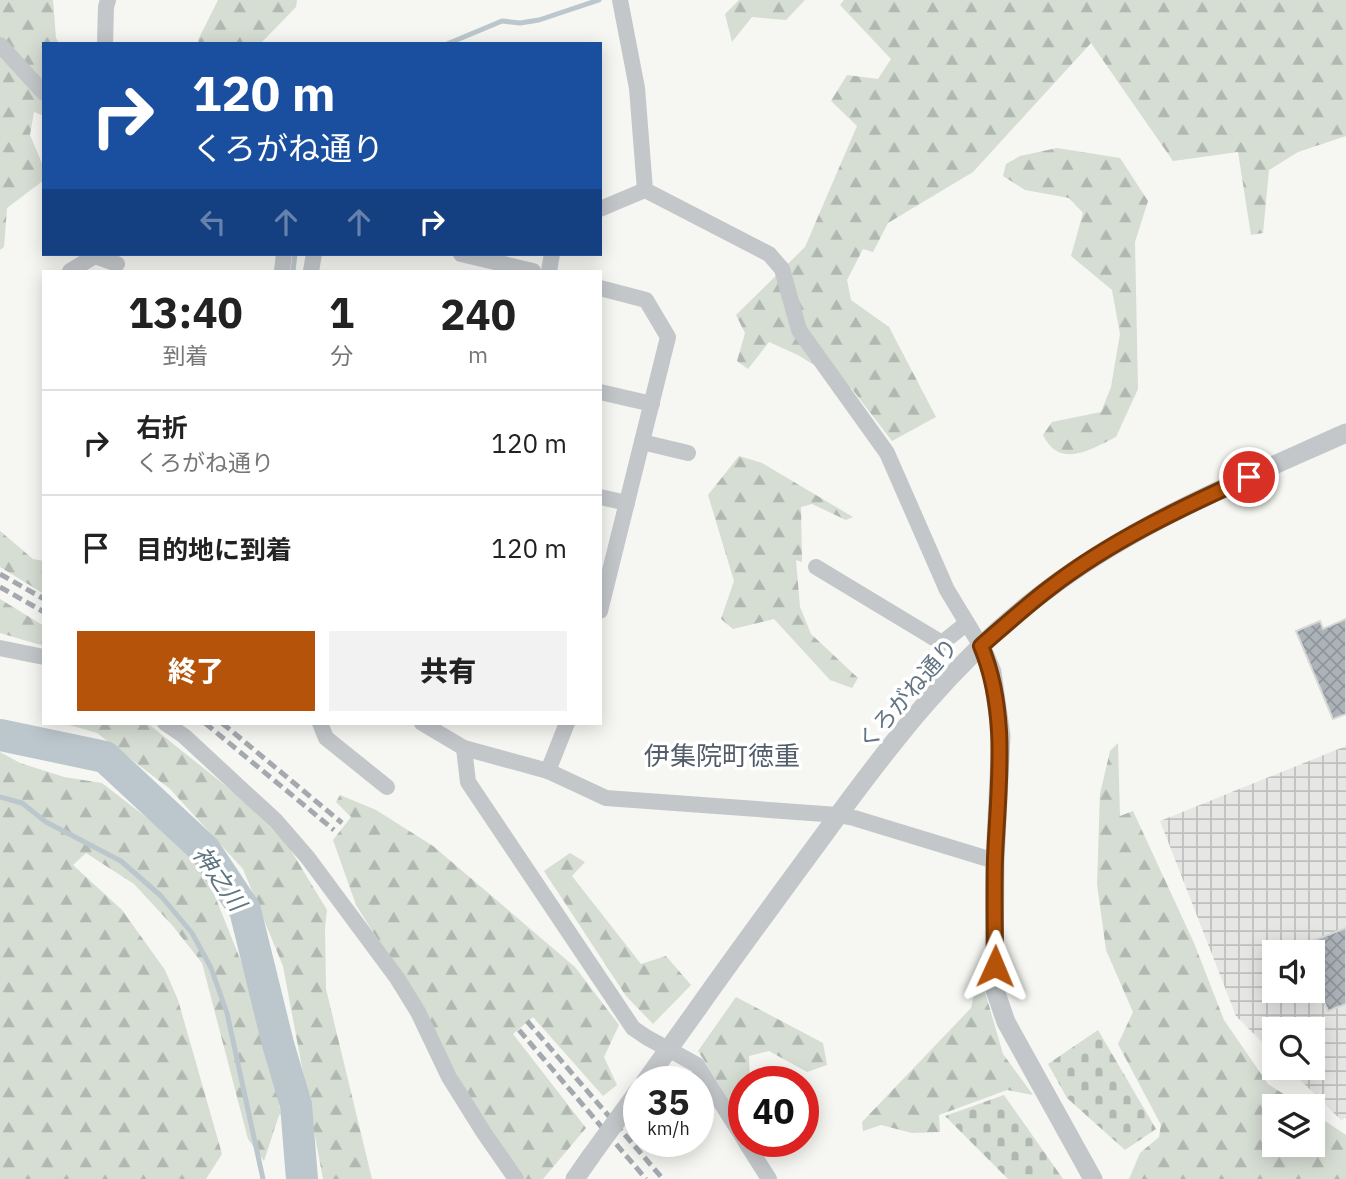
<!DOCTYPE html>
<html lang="ja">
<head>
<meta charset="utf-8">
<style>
  body { margin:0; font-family:"IBM Plex Sans","Noto Sans JP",sans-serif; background:#f2f2f2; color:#222; height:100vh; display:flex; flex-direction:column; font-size:26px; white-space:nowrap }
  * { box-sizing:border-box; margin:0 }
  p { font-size:23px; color:#767676 }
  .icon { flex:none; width:38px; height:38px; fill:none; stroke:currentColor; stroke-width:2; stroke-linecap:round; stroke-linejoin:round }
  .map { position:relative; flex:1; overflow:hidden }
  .panel { position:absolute; left:42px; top:270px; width:560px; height:455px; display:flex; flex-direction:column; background:#fff; border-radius:0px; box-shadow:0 4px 18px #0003 }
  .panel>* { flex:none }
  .top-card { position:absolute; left:42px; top:42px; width:560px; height:214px; border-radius:0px; box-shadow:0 4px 18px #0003; background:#1a4fa0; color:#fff; overflow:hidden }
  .controls { position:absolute; left:1262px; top:940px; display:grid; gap:14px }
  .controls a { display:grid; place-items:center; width:63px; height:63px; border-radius:0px; background:#fff; box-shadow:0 4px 18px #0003; font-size:35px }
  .speed { position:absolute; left:623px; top:1066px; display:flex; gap:14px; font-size:35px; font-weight:700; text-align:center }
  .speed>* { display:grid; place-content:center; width:91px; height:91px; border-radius:50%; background:#fff; box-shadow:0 4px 18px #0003; line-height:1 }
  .speed small { font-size:18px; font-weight:400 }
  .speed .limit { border:10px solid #d22; background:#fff; color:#111 }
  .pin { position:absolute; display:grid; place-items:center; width:60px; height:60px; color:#fff; margin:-30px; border:4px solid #fff; border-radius:50%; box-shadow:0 2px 7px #0007 }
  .me { position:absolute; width:77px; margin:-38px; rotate:1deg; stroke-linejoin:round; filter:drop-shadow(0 0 5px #0008) }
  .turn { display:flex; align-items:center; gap:24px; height:147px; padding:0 35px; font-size:32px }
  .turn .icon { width:91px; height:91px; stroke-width:2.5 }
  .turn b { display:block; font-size:49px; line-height:60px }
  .lanes { display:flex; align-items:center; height:66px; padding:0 35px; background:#0003; justify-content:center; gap:35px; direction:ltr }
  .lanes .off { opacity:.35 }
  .eta { display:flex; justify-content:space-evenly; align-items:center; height:119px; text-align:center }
  .eta b { font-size:42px; font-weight:800; line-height:49px }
  .cta { display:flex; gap:14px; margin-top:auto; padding:14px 35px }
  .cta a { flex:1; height:80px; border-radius:0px; background:#b45309; color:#fff; font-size:28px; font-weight:800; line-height:80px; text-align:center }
  .cta a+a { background:#f2f2f2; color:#222 }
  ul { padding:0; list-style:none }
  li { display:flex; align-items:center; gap:21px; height:105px; padding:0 35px; border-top:2px solid #e0e0e0 }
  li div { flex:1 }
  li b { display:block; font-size:26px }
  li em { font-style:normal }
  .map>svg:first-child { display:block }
</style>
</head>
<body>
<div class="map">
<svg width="1346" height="1179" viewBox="0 0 1346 1179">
  <defs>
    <pattern id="industrial-grid" width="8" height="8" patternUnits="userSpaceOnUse" patternTransform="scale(1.75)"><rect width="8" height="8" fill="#e6e7e5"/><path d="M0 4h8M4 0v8" fill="none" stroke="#bec0bf"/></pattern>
    <pattern id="forest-firs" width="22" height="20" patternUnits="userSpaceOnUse" patternTransform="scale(1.75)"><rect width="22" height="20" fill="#d6ddd3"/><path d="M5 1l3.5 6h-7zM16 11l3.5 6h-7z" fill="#b1b8b1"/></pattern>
    <pattern id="cemetery-stones" width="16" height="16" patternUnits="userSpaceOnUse" patternTransform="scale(1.75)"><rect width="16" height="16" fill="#d6ddd3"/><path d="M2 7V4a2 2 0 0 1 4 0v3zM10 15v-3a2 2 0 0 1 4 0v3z" fill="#b1b8b1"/></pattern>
    <pattern id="building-cross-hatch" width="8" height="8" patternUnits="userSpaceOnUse" patternTransform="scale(1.75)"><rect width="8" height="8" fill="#abb2b8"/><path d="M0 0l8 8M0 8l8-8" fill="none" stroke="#8f959b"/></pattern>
  </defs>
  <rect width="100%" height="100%" fill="#f6f6f2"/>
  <path fill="url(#industrial-grid)" fill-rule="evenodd" d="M1346,746V1118L1341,1120L1288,1068H1312V1029H1274V1054L1236,1016L1160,821ZM1274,952H1312V990H1274Z"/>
  <g fill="url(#forest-firs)">
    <polygon points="0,0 53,0 56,38 60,44 44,44 44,116 34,112 30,135 44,168 44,180 7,208 4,247 0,250"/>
    <polygon points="218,0 297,0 296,7 260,44 199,44 198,40"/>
    <polygon points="739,0 805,0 786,20 752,17 732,42 725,14"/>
    <polygon points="844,0 1346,0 1346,136 1298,152 1269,170 1263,233 1251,235 1238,152 1173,161 1091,43 973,172 888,223 873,252 863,249 847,280 851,300 889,327 936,417 892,441 852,389 798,355 769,342 748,369 737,361 745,333 736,315 805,247 857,126 831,101 847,75 878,79 891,59 840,5"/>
    <path d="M1057,148L1120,158L1148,201L1135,242L1138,389L1116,437C1091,449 1060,470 1043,435L1052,422L1101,412L1111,387L1120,334L1112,290L1071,256L1083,213L1069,198L1025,190L1003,176L1006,164L1020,156Z"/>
    <polygon points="739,456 762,463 853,517 846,520 812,504 801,507 802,562 796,560 800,607 811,634 858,678 852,688 830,680 774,619 733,629 721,619 734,581 708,495"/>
    <polygon points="0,531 33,559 44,561 44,594 0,567"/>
    <polygon points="0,599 44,626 44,646 0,633"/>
    <polygon points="63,723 147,723 241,798 287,844 327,910 325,928 326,989 372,1179 323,1179 283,966 243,869 170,789 97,733"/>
    <polygon points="1118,743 1120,816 1133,811 1194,943 1224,1020 1268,1084 1302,1106 1274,1106 1274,1144 1312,1144 1313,1113 1346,1135 1346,1179 1129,1179 1140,1153 1159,1137 1161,1125 1118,1044 1133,1012 1106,950 1097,884 1100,794 1110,751"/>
    <polygon points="0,752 20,763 64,777 102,783 200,859 259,1006 281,1114 279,1115 264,1161 248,1139 202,963 172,925 134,884 86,853 73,865 122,910 165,970 178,1000 222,1154 206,1179 0,1179"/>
    <polygon points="340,795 376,810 433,846 575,967 619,1025 604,1057 617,1085 603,1096 533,1017 513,1034 586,1128 543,1179 521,1179 486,1126 410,991 356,905 333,840 351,817 336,802"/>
    <polygon points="570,853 585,862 572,876 641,964 666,956 691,985 653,1024 626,996 544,871"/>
    <polygon points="979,971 1003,1054 1033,1095 1007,1090 939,1115 940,1132 912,1133 881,1125 863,1131 862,1122 971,1008"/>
    <polygon points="736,997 823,1043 827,1065 807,1072 769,1051 749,1056 750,1081 744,1082 744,1124 698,1051"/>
  </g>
  <g fill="url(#cemetery-stones)">
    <polygon points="1098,1030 1156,1129 1125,1150 1067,1098 1048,1064"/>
    <polygon points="1004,1095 1063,1179 1008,1179 945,1116"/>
  </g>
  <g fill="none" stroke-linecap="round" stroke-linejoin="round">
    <g stroke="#bcc7cd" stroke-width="5">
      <polyline points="447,44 502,21 520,23 539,20 599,0"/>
      <polyline points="293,271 295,254"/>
      <polyline points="0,797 22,803 46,822 121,861 161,896 192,933 211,968 227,1013 263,1179"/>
    </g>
    <polyline stroke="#bcc7cd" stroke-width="32" points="0,735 105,757 205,850 245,910 278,1044 296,1105 302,1179"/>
  </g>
  <g fill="url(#building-cross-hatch)" stroke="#d7d7d5" stroke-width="2">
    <polygon points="1346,619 1346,714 1333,719 1296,631 1320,621 1323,629"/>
    <polygon points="1346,928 1346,1004 1328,1011 1312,975 1312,941"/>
  </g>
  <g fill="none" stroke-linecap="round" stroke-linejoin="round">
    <g stroke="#c3c7ca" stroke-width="16">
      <polyline points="620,0 637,88 645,190 769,254 782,269 799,330 887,453 947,590 981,646"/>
      <polyline points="105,44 106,7 108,0"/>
      <polyline points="0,45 44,93"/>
      <polyline points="600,209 645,190"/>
      <polyline points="461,254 533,271"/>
      <polyline points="70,271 95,256 117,264"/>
      <polyline points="282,271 284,254"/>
      <polyline points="311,271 314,254"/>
      <polyline points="549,271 552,254"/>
      <polyline points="600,288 646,300 668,337 600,611"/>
      <polyline points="600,392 652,404"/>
      <polyline points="642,442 688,453"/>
      <polyline points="600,497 627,503"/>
      <polyline points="816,567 942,643 967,623"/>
      <polyline points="0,648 44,657"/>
      <polyline points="165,723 184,736 276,821 308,858 397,978 418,1012 449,1077 484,1133 516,1179"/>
      <polyline points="320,723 326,738 387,787"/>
      <polyline points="422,723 464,748 548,771 606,798 838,815 854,818 995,861"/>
      <polyline points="464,748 468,782 633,1028 646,1037 697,1065 744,1139"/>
      <polyline points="548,771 567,723"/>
      <polyline points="745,1141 769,1179"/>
    </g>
    <g stroke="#c3c7ca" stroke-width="19">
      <polyline points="981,646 992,672 1001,736 995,861 994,987 1006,1022 1093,1179"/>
      <path d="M698,1008C739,950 781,893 823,836C892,741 958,654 1055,584C1144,519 1246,478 1346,433"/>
      <polyline points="575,1179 591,1156"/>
    </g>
    <g stroke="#a3a9af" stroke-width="5" stroke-dasharray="10 5" stroke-linecap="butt">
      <polyline points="0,574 44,599"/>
      <polyline points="0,587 44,612"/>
      <polyline points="205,723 334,830"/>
      <polyline points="222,723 342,823"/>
      <polyline points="527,1021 663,1179"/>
      <polyline points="519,1030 646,1179"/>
    </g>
    <g stroke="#c3c7ca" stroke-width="19">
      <polyline points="645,1082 698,1008"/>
      <polyline points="591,1156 639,1090"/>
    </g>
  </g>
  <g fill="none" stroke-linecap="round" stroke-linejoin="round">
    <g stroke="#753606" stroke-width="18">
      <path id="route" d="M995,966C995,930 994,894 995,858C998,787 1009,713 981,646C1004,626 1027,605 1051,587C1111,541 1181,508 1249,477"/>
    </g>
    <use href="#route" stroke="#b45309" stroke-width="12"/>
  </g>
  <g text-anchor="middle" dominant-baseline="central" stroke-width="7" stroke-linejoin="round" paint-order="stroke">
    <g font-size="23" fill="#637484" stroke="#fff">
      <text transform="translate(907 693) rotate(-49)">くろがね通り</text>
    </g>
    <g font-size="24" font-style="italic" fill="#5f7681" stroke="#fff">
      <text transform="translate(220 878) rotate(55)">神之川</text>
    </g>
    <g font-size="26" fill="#525d69" stroke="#fff">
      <text x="722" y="755">伊集院町徳重</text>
    </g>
  </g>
</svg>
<div class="controls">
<a><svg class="icon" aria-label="sound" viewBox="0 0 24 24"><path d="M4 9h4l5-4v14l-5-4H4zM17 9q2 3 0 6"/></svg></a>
<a><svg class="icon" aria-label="search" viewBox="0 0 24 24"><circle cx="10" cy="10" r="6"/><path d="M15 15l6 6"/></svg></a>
<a><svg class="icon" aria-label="layers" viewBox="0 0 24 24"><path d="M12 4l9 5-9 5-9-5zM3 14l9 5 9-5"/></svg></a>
</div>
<div class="speed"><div>35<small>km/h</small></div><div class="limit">40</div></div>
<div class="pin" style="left:1249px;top:477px;background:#d93025"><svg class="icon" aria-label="arrive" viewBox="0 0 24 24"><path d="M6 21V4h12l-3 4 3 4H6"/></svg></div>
<svg class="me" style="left:995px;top:966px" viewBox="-20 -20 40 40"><path d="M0-17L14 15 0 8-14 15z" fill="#b45309" stroke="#fff" stroke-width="4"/></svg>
<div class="top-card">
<div class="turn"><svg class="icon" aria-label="right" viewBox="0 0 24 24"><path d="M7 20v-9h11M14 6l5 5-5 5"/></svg><div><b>120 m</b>くろがね通り</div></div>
<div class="lanes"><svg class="icon off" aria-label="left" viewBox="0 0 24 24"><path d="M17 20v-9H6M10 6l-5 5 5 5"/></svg><svg class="icon off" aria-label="ahead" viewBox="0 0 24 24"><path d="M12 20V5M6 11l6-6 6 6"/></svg><svg class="icon off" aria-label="ahead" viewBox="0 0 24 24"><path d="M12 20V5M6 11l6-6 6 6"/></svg><svg class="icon" aria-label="right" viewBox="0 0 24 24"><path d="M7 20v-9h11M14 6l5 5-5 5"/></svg></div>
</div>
<section class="panel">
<div class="eta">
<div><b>13:40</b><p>到着</p></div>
<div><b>1</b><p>分</p></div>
<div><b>240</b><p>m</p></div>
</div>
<ul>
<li><svg class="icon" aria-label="right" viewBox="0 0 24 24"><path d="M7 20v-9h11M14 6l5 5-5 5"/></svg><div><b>右折</b><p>くろがね通り</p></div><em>120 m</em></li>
<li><svg class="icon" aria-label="arrive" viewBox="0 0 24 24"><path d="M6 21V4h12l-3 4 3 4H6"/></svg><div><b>目的地に到着</b></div><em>120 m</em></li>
</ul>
<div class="cta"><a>終了</a><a>共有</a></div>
</section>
</div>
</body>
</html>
